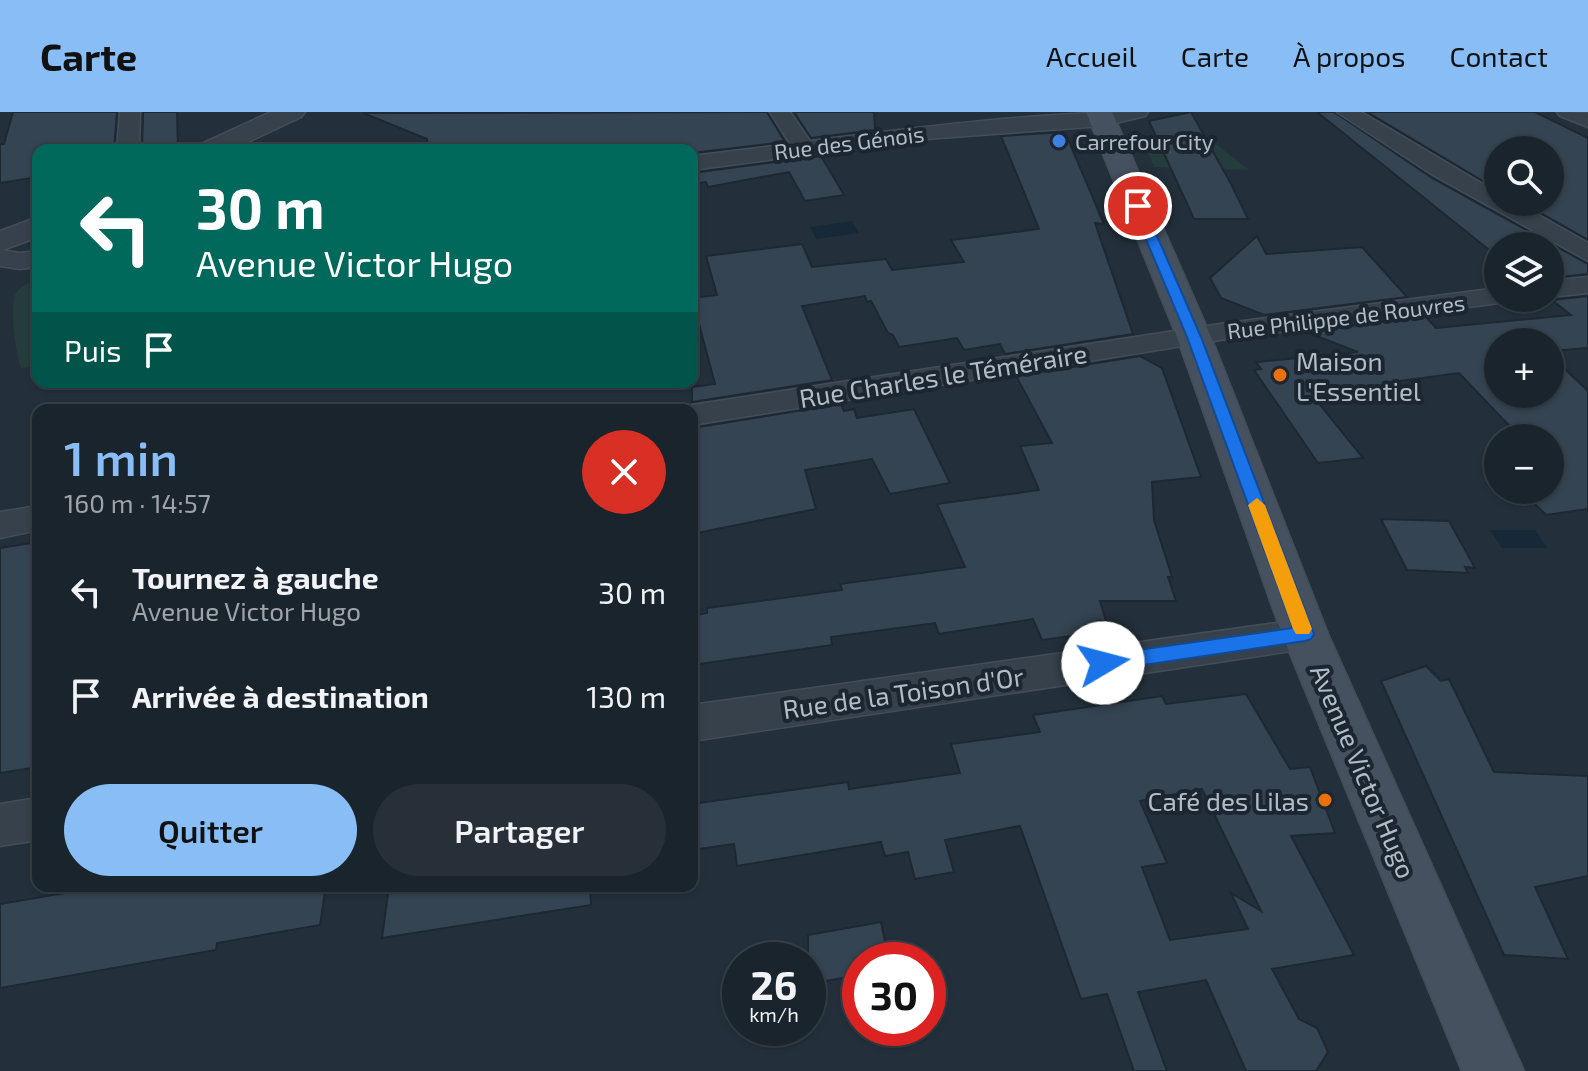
<!DOCTYPE html>
<html lang="fr">
<head>
<meta charset="utf-8">
<style>
  body { margin:0; font-family:"Exo 2",sans-serif; background:#273038; color:#f1f3f6; height:100vh; display:flex; flex-direction:column; font-size:30px; white-space:nowrap }
  * { box-sizing:border-box; margin:0 }
  p { font-size:26px; color:#9fa4a9 }
  .icon { flex:none; width:44px; height:44px; fill:none; stroke:currentColor; stroke-width:2; stroke-linecap:round; stroke-linejoin:round }
  .map { position:relative; flex:1; overflow:hidden }
  .panel { position:absolute; left:32px; top:292px; width:666px; height:488px; display:flex; flex-direction:column; background:#1a242c; border-radius:16px; box-shadow:0 2px 6px #0004,0 0 0 2px #384148 }
  .panel>* { flex:none }
  .guide { position:absolute; left:32px; top:32px; width:666px; height:244px; border-radius:16px; box-shadow:0 2px 6px #0004,0 0 0 2px #384148; background:#00695c; color:#fff; overflow:hidden }
  .controls { position:absolute; left:1484px; top:24px; display:grid; gap:16px }
  .controls a { display:grid; place-items:center; width:80px; height:80px; border-radius:50%; background:#1a242c; box-shadow:0 2px 6px #0004,0 0 0 2px #384148; font-size:40px }
  .speed { position:absolute; left:722px; top:830px; display:flex; gap:16px; font-size:40px; font-weight:700; text-align:center }
  .speed>* { display:grid; place-content:center; width:104px; height:104px; border-radius:50%; background:#1a242c; box-shadow:0 2px 6px #0004,0 0 0 2px #384148; line-height:1 }
  .speed small { font-size:20px; font-weight:400 }
  .speed .limit { border:12px solid #d22; background:#fff; color:#111 }
  .pin { position:absolute; display:grid; place-items:center; width:68px; height:68px; color:#fff; margin:-34px; border:4px solid #fff; border-radius:50%; box-shadow:0 2px 8px #0007 }
  .me { position:absolute; width:88px; margin:-44px; rotate:82deg; stroke-linejoin:round; filter:drop-shadow(0 0 6px #0008) }
  .turn { display:flex; align-items:center; gap:28px; height:168px; padding:0 32px; font-size:36px }
  .turn .icon { width:104px; height:104px; stroke-width:2.5 }
  .turn b { display:block; font-size:56px; line-height:68px }
  .then { display:flex; align-items:center; height:76px; padding:0 32px; background:#0003; gap:16px; font-size:30px }
  .round { display:grid; place-items:center; flex:none; width:84px; height:84px; border-radius:42px; background:#273038 }
  .head { display:flex; align-items:center; justify-content:space-between; height:136px; padding:0 32px }
  h1 { font-size:48px; font-weight:600; line-height:60px; color:#88bdf6 }
  .cta { display:flex; gap:16px; margin-top:auto; padding:16px 32px }
  .cta a { flex:1; height:92px; border-radius:48px; background:#88bdf6; color:#111; font-size:32px; font-weight:600; line-height:92px; text-align:center }
  .cta a+a { background:#273038; color:#f1f3f6 }
  ul { padding:0; list-style:none }
  li { display:flex; align-items:center; gap:24px; height:104px; padding:0 32px }
  li div { flex:1 }
  li b { display:block; font-size:30px }
  li em { font-style:normal }
  header { display:flex; align-items:center; gap:48px; box-sizing:border-box; height:112px; padding:0 40px; background:#88bdf6; color:#111 }
  header strong { font-size:38px }
  nav { display:flex; gap:44px; margin-inline-start:auto; font-size:28px }
  .map>svg:first-child { display:block }
</style>
</head>
<body>
<header>
<strong>Carte</strong>
<nav><a>Accueil</a><a>Carte</a><a>À propos</a><a>Contact</a></nav>
</header>
<div class="map">
<svg width="1588" height="959" viewBox="0 0 1588 959">
  <rect width="100%" height="100%" fill="#23303b"/>
  <g fill="#253c3c">
    <polygon points="1144,31 1216,32 1249,58 1154,55"/>
    <path d="M38,167V254L21,256C16,243 9,191 16,181C21,174 31,170 38,167Z"/>
  </g>
  <g fill="#172839">
    <polygon points="852,109 859,121 816,127 810,115"/>
    <polygon points="1490,418 1535,418 1547,436 1502,436"/>
  </g>
  <g fill="#354452" stroke="#1e2832" stroke-width="2" fill-rule="evenodd">
    <polygon points="13,0 117,0 114,38 38,38 38,65 0,71 0,32 4,32"/>
    <polygon points="143,0 177,0 178,38 142,38"/>
    <polygon points="767,0 785,30 692,41 692,38 428,38 427,27 363,1"/>
    <polygon points="794,0 874,0 875,18 811,26"/>
    <polygon points="1191,0 1231,72 1248,107 1194,107 1149,9"/>
    <polygon points="1317,0 1334,0 1432,66 1588,152 1588,162 1550,166 1550,134 1498,134 1498,145"/>
    <polygon points="1367,0 1535,0 1588,26 1588,128 1521,90 1550,90 1550,38 1498,38 1498,78"/>
    <polygon points="1065,20 1104,112 1095,111 1133,222 1005,242 1000,232 964,238 957,226 899,235 893,223 888,221 871,189 867,190 865,184 802,194 832,268 692,290 692,275 715,272 692,186 717,183 706,144 802,132 812,155 886,147 892,158 964,150 951,128 1039,117 1001,24"/>
    <polygon points="821,44 844,83 805,89 789,60 708,75 706,70 692,72 692,61"/>
    <polygon points="1257,124 1266,142 1362,135 1407,185 1264,203 1221,186 1210,166"/>
    <polygon points="1588,184 1588,236 1550,239 1550,230 1498,230 1498,282 1550,282 1550,243 1588,279 1588,397 1546,403 1521,378 1550,378 1550,326 1521,326 1459,261 1386,271 1385,279 1317,289 1363,346 1318,351 1254,258 1261,257 1256,250 1358,240 1306,220 1425,204 1436,216 1571,203 1552,188"/>
    <polygon points="1140,244 1162,256 1201,365 1152,370 1154,408 1172,465 1168,465 1176,489 1100,489 1106,509 1097,509 1102,520 1042,528 1033,507 939,522 935,511 831,525 832,533 692,553 692,504 707,501 707,496 842,478 840,472 965,455 937,392 1039,378 1020,334 1052,331 1016,264"/>
    <polygon points="841,292 844,299 854,297 857,306 914,297 950,371 890,382 872,347 805,358 816,397 692,422 692,316"/>
    <polygon points="1381,407 1449,409 1475,456 1465,455 1468,461 1407,458"/>
    <polygon points="38,430 38,655 0,661 0,436"/>
    <polygon points="1426,554 1441,569 1449,567 1494,660 1588,664 1588,764 1535,775 1568,847 1504,843 1381,569"/>
    <path d="M1246,582L1290,657L1310,655L1335,721L1291,724L1354,843L1272,857L1299,907L1317,916L1328,940L1316,959H1246L1206,868L1138,880L1167,959H1134L1107,882L1081,887L1020,714L945,728L954,760L915,767L908,740L885,744L881,730L737,754L734,732L692,738V692L848,670L849,677L960,661L951,632L1040,620L1033,603L1162,584L1166,592ZM1202,677L1261,799L1231,781L1248,817L1170,828L1142,755L1167,751L1140,689Z"/>
    <polygon points="106,774 326,774 320,813 217,831 216,838 0,876 0,792"/>
    <polygon points="389,774 590,774 591,793 382,826"/>
    <polygon points="881,810 889,848 860,848 860,863 808,872 808,823"/>
  </g>
  <g fill="none" stroke-linecap="round" stroke-linejoin="round">
    <g stroke="#434d57" stroke-width="3">
      <g id="minor">
        <polygon points="120,0 140,0 139,38 117,38"/>
        <path d="M770,0H790L810,29C922,15 1036,0 1148,0L1145,4L1103,14L925,27L692,58V44L790,32Z"/>
        <polygon points="1337,0 1361,0 1498,81 1498,90 1515,90 1588,131 1588,149 1433,63"/>
        <polygon points="1557,0 1588,1 1588,15 1560,4"/>
        <polygon points="0,138 20,141 38,139 38,155 20,157 0,154"/>
        <polygon points="1588,165 1588,181 1550,185 1550,169"/>
        <polygon points="1498,176 1498,186 1510,186 1507,190 1220,228 692,313 692,298 680,298 692,293 1220,212"/>
        <polygon points="38,394 38,418 0,426 0,400"/>
        <polygon points="1305,507 1318,511 1324,522 1318,533 1305,537 692,629 692,593"/>
        <polygon points="38,686 38,728 0,734 0,692"/>
      </g>
    </g>
    <g stroke="#434d57" stroke-width="3">
      <g id="tertiary">
        <polygon points="271,0 305,0 301,5 231,38 197,38 201,32"/>
        <polygon points="38,105 38,125 0,139 0,119"/>
      </g>
    </g>
    <g stroke="#434d57" stroke-width="3">
      <polygon id="secondary" points="1086,0 1112,0 1211,225 1328,522 1524,959 1462,959 1282,522 1177,225"/>
    </g>
    <polyline stroke="#3e5554" stroke-width="3" stroke-dasharray="4 4" stroke-linecap="butt" points="1151,40 1172,40"/>
    <use href="#minor" fill="#37414c" fill-rule="evenodd"/>
    <use href="#tertiary" fill="#37414c" fill-rule="evenodd"/>
    <use href="#secondary" fill="#45515e" fill-rule="evenodd"/>
  </g>
  <polygon fill="#1a73e8" stroke="#114b97" stroke-width="2" points="1138,91 1144,94 1201,225 1314,522 1311,527 1305,529 1103,559 1096,557 1093,551 1096,545 1103,543 1293,516 1187,225 1132,94"/>
  <polygon fill="#f59e0b" points="1257,386 1265,393 1312,517 1309,522 1296,522 1293,517 1248,393"/>
  <circle fill="#3f7fe0" stroke="#1c2630" stroke-width="3" cx="1059" cy="29" r="8"/>
  <g fill="#e8710a" stroke="#1c2630" stroke-width="3">
    <circle cx="1280" cy="263" r="8"/>
    <circle cx="1325" cy="688" r="8"/>
  </g>
  <g text-anchor="middle" dominant-baseline="central" stroke-width="8" stroke-linejoin="round" paint-order="stroke">
    <g font-size="22" fill="#b2bcc7" stroke="#1c2630" text-anchor="start">
      <text x="1075" y="29">Carrefour City</text>
    </g>
    <g font-size="22" fill="#b2bcc7" stroke="#1c2630">
      <text transform="translate(849 30) rotate(-7)">Rue des Génois</text>
      <text transform="translate(1346 204) rotate(-7)">Rue Philippe de Rouvres</text>
    </g>
    <g font-size="26" fill="#b2bcc7" stroke="#1c2630" text-anchor="start">
      <text x="1296" y="248">Maison<tspan x="1296" dy="30">L'Essentiel</tspan></text>
      <text x="1309" y="688" text-anchor="end">Café des Lilas</text>
    </g>
    <g font-size="26" fill="#b2bcc7" stroke="#1c2630">
      <text transform="translate(943 263) rotate(-9)">Rue Charles le Téméraire</text>
      <text transform="translate(903 580) rotate(-8)">Rue de la Toison d'Or</text>
      <text transform="translate(1364 659) rotate(67)">Avenue Victor Hugo</text>
    </g>
  </g>
</svg>
<div class="controls">
<a><svg class="icon" aria-label="search" viewBox="0 0 24 24"><circle cx="10" cy="10" r="6"/><path d="M15 15l6 6"/></svg></a>
<a><svg class="icon" aria-label="layers" viewBox="0 0 24 24"><path d="M12 4l9 5-9 5-9-5zM3 14l9 5 9-5"/></svg></a>
<a>+</a>
<a>−</a>
</div>
<div class="speed"><div>26<small>km/h</small></div><div class="limit">30</div></div>
<div class="pin" style="left:1138px;top:94px;background:#d93025"><svg class="icon" aria-label="arrive" viewBox="0 0 24 24"><path d="M6 21V4h12l-3 4 3 4H6"/></svg></div>
<svg class="me" style="left:1103px;top:551px" viewBox="-20 -20 40 40"><circle r="19" fill="#fff"/><path d="M0-13L10 11 0 6-10 11z" fill="#1a73e8"/></svg>
<div class="guide">
<div class="turn"><svg class="icon" aria-label="left" viewBox="0 0 24 24"><path d="M17 20v-9H6M10 6l-5 5 5 5"/></svg><div><b>30 m</b>Avenue Victor Hugo</div></div>
<div class="then">Puis<svg class="icon" aria-label="arrive" viewBox="0 0 24 24"><path d="M6 21V4h12l-3 4 3 4H6"/></svg></div>
</div>
<section class="panel">
<div class="head"><div><h1>1 min</h1><p>160 m · 14:57</p></div><a class="round" style="background:#d93025;color:#fff"><svg class="icon" aria-label="close" viewBox="0 0 24 24"><path d="M6 6l12 12M18 6L6 18"/></svg></a></div>
<ul>
<li><svg class="icon" aria-label="left" viewBox="0 0 24 24"><path d="M17 20v-9H6M10 6l-5 5 5 5"/></svg><div><b>Tournez à gauche</b><p>Avenue Victor Hugo</p></div><em>30 m</em></li>
<li><svg class="icon" aria-label="arrive" viewBox="0 0 24 24"><path d="M6 21V4h12l-3 4 3 4H6"/></svg><div><b>Arrivée à destination</b></div><em>130 m</em></li>
</ul>
<div class="cta"><a>Quitter</a><a>Partager</a></div>
</section>
</div>
</body>
</html>
